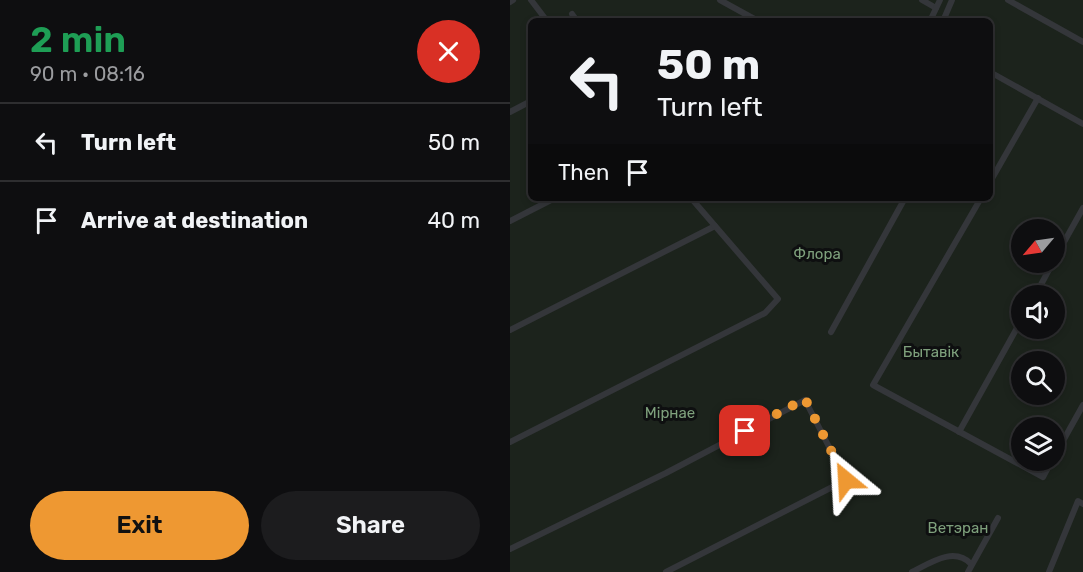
<!DOCTYPE html>
<html lang="en">
<head>
<meta charset="utf-8">
<style>
  body { margin:0; font-family:Rubik,sans-serif; background:#1c1c1e; color:#f1f3f6; height:100vh; display:flex; flex-direction:column; font-size:22px; white-space:nowrap }
  * { box-sizing:border-box; margin:0 }
  p { font-size:20px; color:#9b9c9f }
  .icon { flex:none; width:33px; height:33px; fill:none; stroke:currentColor; stroke-width:2; stroke-linecap:round; stroke-linejoin:round }
  .map { position:relative; flex:1; overflow:hidden }
  .side { display:flex; flex-direction:column; background:#0e0e10; width:510px }
  .side>* { flex:none }
  .guide { position:absolute; left:18px; top:18px; width:465px; height:183px; border-radius:9px; box-shadow:0 3px 9px #0003,0 0 0 2px #2e2e30; background:#0e0e10; color:#f1f3f6; overflow:hidden }
  .needle { width:39px; rotate:241deg }
  .fabs { position:absolute; left:501px; top:219px; display:grid; gap:12px }
  .fabs a { display:grid; place-items:center; width:54px; height:54px; border-radius:50%; background:#0e0e10; box-shadow:0 3px 9px #0003,0 0 0 2px #2e2e30; font-size:30px }
  .pin { position:absolute; display:grid; place-items:center; width:51px; height:51px; color:#fff; margin:-26px; border-radius:12px; box-shadow:0 3px 9px #0006 }
  .me { position:absolute; width:66px; margin:-33px; rotate:333deg; stroke-linejoin:round; filter:drop-shadow(0 0 4px #0008) }
  .turn { display:flex; align-items:center; gap:21px; height:126px; padding:0 30px; font-size:27px }
  .turn .icon { width:78px; height:78px; stroke-width:2.5 }
  .turn b { display:block; font-size:42px; line-height:51px }
  .then { display:flex; align-items:center; height:57px; padding:0 30px; background:#0003; gap:12px; font-size:22px }
  .round { display:grid; place-items:center; flex:none; width:63px; height:63px; border-radius:32px; background:#1c1c1e }
  .headline { display:flex; align-items:center; justify-content:space-between; height:102px; padding:0 30px }
  h1 { font-size:36px; font-weight:600; line-height:45px; color:#1e9e55 }
  .cta { display:flex; gap:12px; margin-top:auto; padding:12px 30px }
  .cta a { flex:1; height:69px; border-radius:36px; background:#ee9832; color:#111; font-size:24px; font-weight:600; line-height:69px; text-align:center }
  .cta a+a { background:#1c1c1e; color:#f1f3f6 }
  ul { padding:0; list-style:none }
  li { display:flex; align-items:center; gap:18px; height:78px; padding:0 30px; border-top:2px solid #2e2e30 }
  li div { flex:1 }
  li b { display:block; font-size:22px }
  li em { font-style:normal }
  main { display:flex; flex:1; min-height:0 }
  .map>svg:first-child { display:block }
</style>
</head>
<body>
<main>
<section class="side">
<div class="headline"><div><h1>2 min</h1><p>90 m · 08:16</p></div><a class="round" style="background:#d93025;color:#fff"><svg class="icon" aria-label="close" viewBox="0 0 24 24"><path d="M6 6l12 12M18 6L6 18"/></svg></a></div>
<ul>
<li><svg class="icon" aria-label="left" viewBox="0 0 24 24"><path d="M17 20v-9H6M10 6l-5 5 5 5"/></svg><div><b>Turn left</b></div><em>50 m</em></li>
<li><svg class="icon" aria-label="arrive" viewBox="0 0 24 24"><path d="M6 21V4h12l-3 4 3 4H6"/></svg><div><b>Arrive at destination</b></div><em>40 m</em></li>
</ul>
<div class="cta"><a>Exit</a><a>Share</a></div>
</section>
<div class="map">
<svg width="573" height="572" viewBox="0 0 573 572">
  <rect width="100%" height="100%" fill="#131315"/>
  <path fill="#1c231c" fill-rule="evenodd" d="M0,0H573V572H0ZM21,21H480V198H21ZM512,230H544V262H512ZM512,296H544V328H512ZM512,362H544V394H512ZM512,428H544V460H512Z"/>
  <g fill="none" stroke-linecap="round" stroke-linejoin="round">
    <g stroke="#34363a" stroke-width="6">
      <polyline points="21,0 37,21"/>
      <polyline points="210,0 248,21"/>
      <polyline points="412,0 426,8"/>
      <polyline points="498,0 573,42"/>
      <polyline points="0,2 3,0"/>
      <polyline points="62,14 67,21"/>
      <polyline points="420,21 430,0"/>
      <polyline points="433,21 442,0"/>
      <polyline points="480,72 573,124"/>
      <polyline points="0,112 21,101"/>
      <polyline points="480,182 528,98"/>
      <polyline points="471,198 363,385 533,477 542,460"/>
      <polyline points="0,221 45,198"/>
      <polyline points="544,260 573,208"/>
      <polyline points="525,296 543,262"/>
      <polyline points="0,330 205,226"/>
      <polyline points="321,332 395,198"/>
      <polyline points="449,432 512,319"/>
      <polyline points="0,442 255,313 268,299 181,198"/>
      <polyline points="544,457 573,405"/>
      <polyline points="0,549 156,473 295,400 336,480 156,572"/>
      <path d="M402,572C420,563 444,546 461,564"/>
      <polyline points="458,572 488,518"/>
      <polyline points="539,572 568,501 573,504"/>
    </g>
  </g>
  <g fill="none" stroke-linecap="round" stroke-linejoin="round">
    <polyline stroke="#ee9832" stroke-width="10" stroke-dasharray="0 18" points="235,431 295,399 336,480"/>
  </g>
  <g text-anchor="middle" dominant-baseline="central" stroke-width="6" stroke-linejoin="round" paint-order="stroke">
    <g font-size="15" fill="#7ea07c" stroke="#0e0f10">
      <text x="307" y="254">Флора</text>
      <text x="421" y="352">Бытавік</text>
      <text x="160" y="413">Мірнае</text>
      <text x="448" y="528">Ветэран</text>
    </g>
  </g>
</svg>
<div class="fabs">
<a><svg class="needle" viewBox="-14 -14 28 28"><path d="M0-13l5 13h-10z" fill="#e53935"/><path d="M0 13l5-13h-10z" fill="#9b9c9f"/></svg></a>
<a><svg class="icon" aria-label="sound" viewBox="0 0 24 24"><path d="M4 9h4l5-4v14l-5-4H4zM17 9q2 3 0 6"/></svg></a>
<a><svg class="icon" aria-label="search" viewBox="0 0 24 24"><circle cx="10" cy="10" r="6"/><path d="M15 15l6 6"/></svg></a>
<a><svg class="icon" aria-label="layers" viewBox="0 0 24 24"><path d="M12 4l9 5-9 5-9-5zM3 14l9 5 9-5"/></svg></a>
</div>
<div class="pin" style="left:235px;top:431px;background:#d93025"><svg class="icon" aria-label="arrive" viewBox="0 0 24 24"><path d="M6 21V4h12l-3 4 3 4H6"/></svg></div>
<svg class="me" style="left:336px;top:480px" viewBox="-20 -20 40 40"><path d="M0-17L14 15 0 8-14 15z" fill="#ee9832" stroke="#fff" stroke-width="4"/></svg>
<div class="guide">
<div class="turn"><svg class="icon" aria-label="left" viewBox="0 0 24 24"><path d="M17 20v-9H6M10 6l-5 5 5 5"/></svg><div><b>50 m</b>Turn left</div></div>
<div class="then">Then<svg class="icon" aria-label="arrive" viewBox="0 0 24 24"><path d="M6 21V4h12l-3 4 3 4H6"/></svg></div>
</div>
</div>
</main>
</body>
</html>
